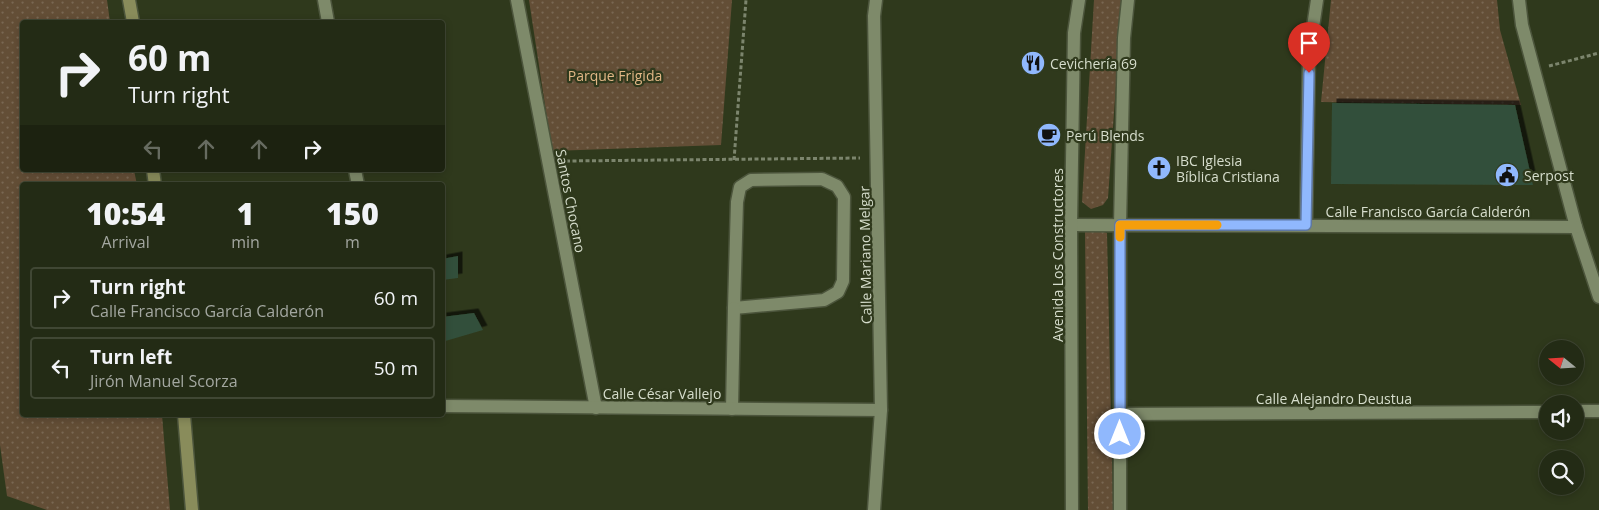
<!DOCTYPE html>
<html lang="en">
<head>
<meta charset="utf-8">
<style>
  body { margin:0; font-family:"Open Sans",sans-serif; background:#2b331e; color:#f1f3f6; height:100vh; display:flex; flex-direction:column; font-size:19px; white-space:nowrap }
  * { box-sizing:border-box; margin:0 }
  p { font-size:16px; color:#a3a7a0 }
  .icon { flex:none; width:28px; height:28px; fill:none; stroke:currentColor; stroke-width:2; stroke-linecap:round; stroke-linejoin:round }
  .map { position:relative; flex:1; overflow:hidden }
  .panel { position:absolute; left:20px; top:182px; width:425px; height:235px; display:flex; flex-direction:column; background:#232b15; border-radius:5px; box-shadow:0 2px 8px #0003,0 0 0 1px #404734 }
  .panel>* { flex:none }
  .guide { position:absolute; left:20px; top:20px; width:425px; height:152px; border-radius:5px; box-shadow:0 2px 8px #0003,0 0 0 1px #404734; background:#232b15; color:#f1f3f6; overflow:hidden }
  .needle { width:32px; rotate:288deg }
  .controls { position:absolute; left:1539px; top:340px; display:grid; gap:10px }
  .controls a { display:grid; place-items:center; width:45px; height:45px; border-radius:50%; background:#232b15; box-shadow:0 2px 8px #0003,0 0 0 1px #404734; font-size:25px }
  .pin { position:absolute; display:grid; place-items:center; width:42px; height:42px; color:#fff; margin:-51px -21px; border-radius:50% 50% 50% 0; rotate:-45deg; box-shadow:0 0 5px #0007 }
  .pin .icon { rotate:45deg }
  .me { position:absolute; width:55px; margin:-28px; rotate:0deg; stroke-linejoin:round; filter:drop-shadow(0 0 4px #0008) }
  .turn { display:flex; align-items:center; gap:18px; height:105px; padding:0 25px; font-size:22px }
  .turn .icon { width:65px; height:65px; stroke-width:2.5 }
  .turn b { display:block; font-size:35px; line-height:42px }
  .lanes { display:flex; align-items:center; height:48px; padding:0 25px; background:#0003; justify-content:center; gap:25px; direction:ltr }
  .lanes .off { opacity:.35 }
  .eta { display:flex; justify-content:space-evenly; align-items:center; height:85px; text-align:center }
  .eta b { font-size:30px; font-weight:800; line-height:35px }
  ul { padding:0; list-style:none }
  li { display:flex; align-items:center; gap:15px; height:62px; margin:0 10px 8px; padding:0 15px; border:2px solid #404734; border-radius:5px }
  li div { flex:1 }
  li b { display:block; font-size:19px }
  li em { font-style:normal }
  .map>svg:first-child { display:block }
</style>
</head>
<body>
<div class="map">
<svg width="1599" height="510" viewBox="0 0 1599 510">
  <defs>
    <pattern id="grass-dots" width="8" height="8" patternUnits="userSpaceOnUse" patternTransform="scale(1.25)"><rect width="8" height="8" fill="#634e36"/><path d="M2 2h.1M6 6h.1" fill="none" stroke="#796752" stroke-width="1.8" stroke-linecap="round"/></pattern>
    <filter id="shadow"><feDropShadow dx="4.5" dy="-4.5" stdDeviation="0" flood-color="#0009"/></filter>
  </defs>
  <rect width="100%" height="100%" fill="#2f391c"/>
  <g fill="url(#grass-dots)">
    <polygon points="0,0 107,0 110,22 22,22 22,170 134,170 137,185 22,185 22,415 162,415 170,510 47,510 7,496 0,445"/>
    <polygon points="529,0 732,0 721,145 552,151"/>
    <polygon points="1094,0 1122,0 1108,198 1103,205 1091,209 1082,202"/>
    <polygon points="1331,0 1497,0 1500,30 1521,105 1321,102"/>
    <polygon points="1099,230 1107,233 1113,510 1088,510 1085,232"/>
  </g>
  <g fill="#334f3a" filter="url(#shadow)">
    <polygon points="1332,103 1515,105 1533,185 1331,184"/>
    <polygon points="458,256 458,278 442,280 442,259"/>
    <polygon points="474,313 483,330 442,342 442,317"/>
  </g>
  <g fill="none" stroke-linecap="round" stroke-linejoin="round">
    <g stroke="#4c553c" stroke-width="15">
      <g id="service">
        <polygon points="822,179 837,186 844,197 843,281 838,292 824,300 734,308 737,202 740,187 751,180"/>
        <polyline points="732,409 734,308"/>
      </g>
    </g>
    <g stroke="#4c553c" stroke-width="15">
      <g id="minor">
        <polyline points="324,0 328,22"/>
        <polyline points="517,0 596,408"/>
        <polyline points="1519,0 1522,25 1576,227 1599,297"/>
        <polyline points="355,170 358,185"/>
        <polyline points="1071,225 1576,227"/>
        <polyline points="1306,225 1309,54 1317,0"/>
        <polyline points="442,406 881,410"/>
        <polyline points="1575,411 1599,411"/>
        <polyline points="1120,414 1548,412"/>
        <polyline points="874,510 881,410 874,16 876,0"/>
      </g>
    </g>
    <g stroke="#4c553c" stroke-width="15">
      <g id="tertiary">
        <polyline points="1072,510 1071,225 1074,33 1079,0"/>
        <polyline points="1120,510 1120,225 1124,38 1128,0"/>
      </g>
    </g>
    <g stroke="#4c553c" stroke-width="15">
      <g id="secondary">
        <polyline points="129,0 133,22"/>
        <polyline points="153,170 155,185"/>
        <polyline points="184,415 192,510"/>
      </g>
    </g>
    <g stroke="#7c856d" stroke-width="3" stroke-dasharray="4 2.5" stroke-linecap="butt">
      <polyline points="1549,66 1599,53"/>
      <polyline points="734,160 746,0"/>
      <polyline points="566,161 860,158"/>
    </g>
    <use href="#service" stroke="#7e8a6a" stroke-width="12"/>
    <use href="#minor" stroke="#7e8a6a" stroke-width="12"/>
    <use href="#tertiary" stroke="#7e8a6a" stroke-width="12"/>
    <use href="#secondary" stroke="#898c5b" stroke-width="12"/>
  </g>
  <g fill="none" stroke-linecap="round" stroke-linejoin="round">
    <g stroke="#5e78a4" stroke-width="12">
      <polyline id="route" points="1120,434 1120,225 1306,225 1309,73"/>
    </g>
    <use href="#route" stroke="#90b8fd" stroke-width="9"/>
    <polyline stroke="#f59e0b" stroke-width="9" points="1120,237 1120,225 1217,225"/>
  </g>
  <defs>
    <g id="restaurant-disc" transform="scale(1.25)"><circle r="9.5" fill="#90b8fd" stroke="#2f391c"/><path d="M-5-6h1v4h1v-4h1v4h1v-4h1v5L-1.5 .5V6h-2V.5L-5-1ZM5-6V6H3V1.5H1.5Q1.5-4 5-6Z" fill="#111"/></g>
    <g id="cafe-disc" transform="scale(1.25)"><circle r="9.5" fill="#90b8fd" stroke="#2f391c"/><path d="M-5.5-4.5H6V0H3Q3 3.5 0 3.5H-2.5Q-5.5 3.5-5.5 0ZM3-3.2v2h1.7v-2ZM-6 4.5H4V6H-6Z" fill="#111"/></g>
    <g id="church-disc" transform="scale(1.25)"><circle r="9.5" fill="#90b8fd" stroke="#2f391c"/><path d="M-1.2-6h2.4v3.5h3.3v2.4h-3.3V6h-2.4V-.1h-3.3v-2.4h3.3Z" fill="#111"/></g>
    <g id="civic-disc" transform="scale(1.25)"><circle r="9.5" fill="#90b8fd" stroke="#2f391c"/><path d="M-.6-6.5H3V-4.5H.6V-3L4-1V1h2V6H-6V1h2V-1L-.6-3ZM-1.2 2.5V6h2.4V2.5Z" fill="#111"/></g>
  </defs>
  <g fill-rule="evenodd">
    <use href="#restaurant-disc" x="1033" y="63"/>
    <use href="#cafe-disc" x="1049" y="135"/>
    <use href="#church-disc" x="1159" y="168"/>
    <use href="#civic-disc" x="1507" y="175"/>
  </g>
  <g text-anchor="middle" dominant-baseline="central" stroke-width="4.5" stroke-linejoin="round" paint-order="stroke">
    <g font-size="14" fill="#d6ddcc" stroke="#2f391c" text-anchor="start">
      <text x="1050" y="63">Cevichería 69</text>
      <text x="1066" y="135">Perú Blends</text>
      <text x="1176" y="160">IBC Iglesia<tspan x="1176" dy="16">Bíblica Cristiana</tspan></text>
      <text x="1524" y="175">Serpost</text>
    </g>
    <g font-size="14" fill="#e1b786" stroke="#2f391c">
      <text x="615" y="75">Parque Frigida</text>
    </g>
    <g font-size="14" fill="#d6ddcc" stroke="#2f391c">
      <text transform="translate(571 201) rotate(79)">Santos Chocano</text>
      <text x="1428" y="211">Calle Francisco García Calderón</text>
      <text transform="translate(865 255) rotate(-91)">Calle Mariano Melgar</text>
      <text transform="translate(1057 255) rotate(-90)">Avenida Los Constructores</text>
      <text x="662" y="393">Calle César Vallejo</text>
      <text x="1334" y="398">Calle Alejandro Deustua</text>
    </g>
  </g>
</svg>
<div class="controls">
<a><svg class="needle" viewBox="-14 -14 28 28"><path d="M0-13l5 13h-10z" fill="#e53935"/><path d="M0 13l5-13h-10z" fill="#a3a7a0"/></svg></a>
<a><svg class="icon" aria-label="sound" viewBox="0 0 24 24"><path d="M4 9h4l5-4v14l-5-4H4zM17 9q2 3 0 6"/></svg></a>
<a><svg class="icon" aria-label="search" viewBox="0 0 24 24"><circle cx="10" cy="10" r="6"/><path d="M15 15l6 6"/></svg></a>
</div>
<div class="pin" style="left:1309px;top:73px;background:#d93025"><svg class="icon" aria-label="arrive" viewBox="0 0 24 24"><path d="M6 21V4h12l-3 4 3 4H6"/></svg></div>
<svg class="me" style="left:1120px;top:434px" viewBox="-20 -20 40 40"><circle r="17" fill="#90b8fd" stroke="#fff" stroke-width="3"/><path d="M0-11L8 9 0 5-8 9z" fill="#fff"/></svg>
<div class="guide">
<div class="turn"><svg class="icon" aria-label="right" viewBox="0 0 24 24"><path d="M7 20v-9h11M14 6l5 5-5 5"/></svg><div><b>60 m</b>Turn right</div></div>
<div class="lanes"><svg class="icon off" aria-label="left" viewBox="0 0 24 24"><path d="M17 20v-9H6M10 6l-5 5 5 5"/></svg><svg class="icon off" aria-label="ahead" viewBox="0 0 24 24"><path d="M12 20V5M6 11l6-6 6 6"/></svg><svg class="icon off" aria-label="ahead" viewBox="0 0 24 24"><path d="M12 20V5M6 11l6-6 6 6"/></svg><svg class="icon" aria-label="right" viewBox="0 0 24 24"><path d="M7 20v-9h11M14 6l5 5-5 5"/></svg></div>
</div>
<section class="panel">
<div class="eta">
<div><b>10:54</b><p>Arrival</p></div>
<div><b>1</b><p>min</p></div>
<div><b>150</b><p>m</p></div>
</div>
<ul>
<li><svg class="icon" aria-label="right" viewBox="0 0 24 24"><path d="M7 20v-9h11M14 6l5 5-5 5"/></svg><div><b>Turn right</b><p>Calle Francisco García Calderón</p></div><em>60 m</em></li>
<li><svg class="icon" aria-label="left" viewBox="0 0 24 24"><path d="M17 20v-9H6M10 6l-5 5 5 5"/></svg><div><b>Turn left</b><p>Jirón Manuel Scorza</p></div><em>50 m</em></li>
</ul>
</section>
</div>
</body>
</html>
